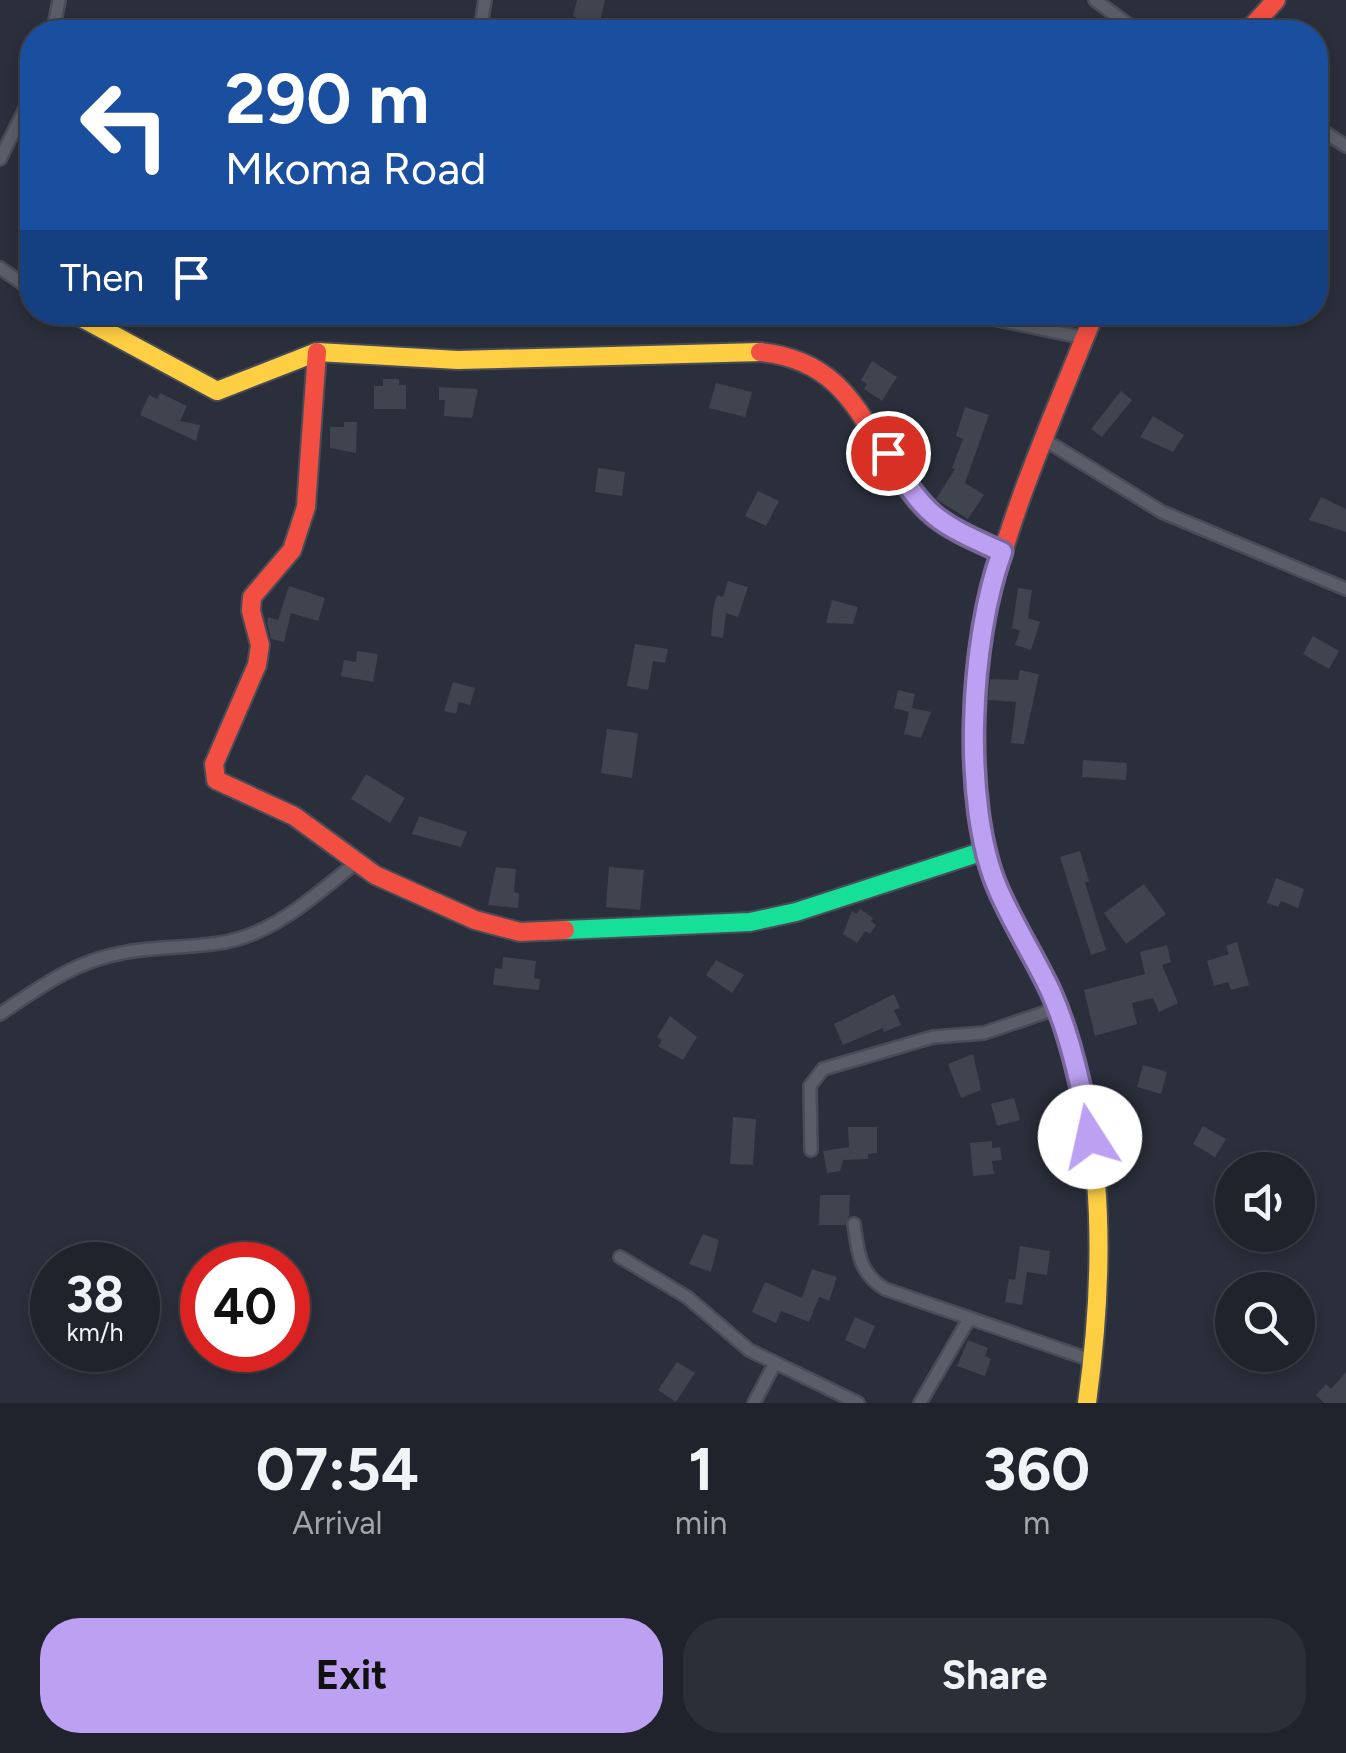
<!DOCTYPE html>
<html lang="en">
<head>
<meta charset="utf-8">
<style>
  body { margin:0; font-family:Figtree,sans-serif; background:#2d2f38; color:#f1f3f6; height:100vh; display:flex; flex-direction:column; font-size:38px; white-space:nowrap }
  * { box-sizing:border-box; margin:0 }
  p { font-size:32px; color:#a2a4a9 }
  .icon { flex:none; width:55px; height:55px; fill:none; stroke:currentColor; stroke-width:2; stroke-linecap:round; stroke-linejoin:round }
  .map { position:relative; height:1403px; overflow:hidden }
  .panel { display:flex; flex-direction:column; background:#20232c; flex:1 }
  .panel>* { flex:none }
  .guide { position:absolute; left:20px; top:20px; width:1308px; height:305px; border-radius:40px; box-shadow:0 5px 15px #0003,0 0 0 2px #3d4048; background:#1a4fa0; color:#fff; overflow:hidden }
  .buttons { position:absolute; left:1215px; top:1152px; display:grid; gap:20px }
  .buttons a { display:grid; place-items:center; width:100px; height:100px; border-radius:50%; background:#20232c; box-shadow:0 5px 15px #0003,0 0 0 2px #3d4048; font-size:50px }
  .speed { position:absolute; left:30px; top:1242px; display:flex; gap:20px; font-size:50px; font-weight:700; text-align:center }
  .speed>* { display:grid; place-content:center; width:130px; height:130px; border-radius:50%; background:#20232c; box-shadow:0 5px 15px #0003,0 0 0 2px #3d4048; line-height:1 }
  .speed small { font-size:25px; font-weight:400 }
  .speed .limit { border:15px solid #d22; background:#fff; color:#111 }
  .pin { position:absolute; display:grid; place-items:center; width:85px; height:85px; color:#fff; margin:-42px; border:5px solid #fff; border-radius:50%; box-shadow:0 2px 10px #0007 }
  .me { position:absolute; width:110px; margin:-55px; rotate:350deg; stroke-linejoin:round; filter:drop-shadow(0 0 8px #0008) }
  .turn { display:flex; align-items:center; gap:35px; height:210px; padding:0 40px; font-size:45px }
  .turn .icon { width:130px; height:130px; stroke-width:2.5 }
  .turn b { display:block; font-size:70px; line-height:85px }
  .then { display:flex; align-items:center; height:95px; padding:0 40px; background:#0003; gap:20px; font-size:38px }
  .eta { display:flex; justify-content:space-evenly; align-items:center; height:170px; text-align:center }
  .eta b { font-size:60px; font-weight:700; line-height:70px }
  .cta { display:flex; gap:20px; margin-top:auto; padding:20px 40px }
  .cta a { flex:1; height:115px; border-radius:40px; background:#bca0f2; color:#111; font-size:40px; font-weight:700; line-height:115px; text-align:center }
  .cta a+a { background:#2d2f38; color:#f1f3f6 }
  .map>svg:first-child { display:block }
</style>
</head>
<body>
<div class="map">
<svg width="1346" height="1403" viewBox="0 0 1346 1403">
  <rect width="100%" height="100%" fill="#2a2f3b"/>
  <g fill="#3f444f">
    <polygon points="577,0 605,0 600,22 594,20 592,25 573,16"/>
    <polygon points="872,361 897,377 882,401 864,389 867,384 861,380"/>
    <polygon points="383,379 399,379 399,385 406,385 406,409 374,409 374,386 383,386"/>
    <polygon points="716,383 752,392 745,417 709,408"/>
    <polygon points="439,387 478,389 472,418 444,416 445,400 439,400"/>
    <polygon points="1121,391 1132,400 1102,437 1091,429"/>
    <polygon points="160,393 187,406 180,421 200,425 196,441 140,415 149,395 157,399"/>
    <polygon points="965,407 989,415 965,483 984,495 968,519 936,499 955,469 952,468 963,439 956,436"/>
    <polygon points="1153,416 1184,435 1173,452 1140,437"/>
    <polygon points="344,422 357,422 356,453 330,448 330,427 344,427"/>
    <polygon points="598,468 625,472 622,496 595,492"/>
    <polygon points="758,491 779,501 766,526 745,516"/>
    <polygon points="1321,497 1346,509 1346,532 1309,520"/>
    <polygon points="728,581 748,587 738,617 726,613 723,638 711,636 713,609 717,595 723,597"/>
    <polygon points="289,586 325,598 318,621 291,613 284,642 271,639 267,622 268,617 278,620"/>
    <polygon points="1018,588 1032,590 1028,618 1040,622 1031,650 1015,645 1020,631 1012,628"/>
    <polygon points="832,600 858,607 853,624 826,623"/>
    <polygon points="1313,636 1339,651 1329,669 1303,654"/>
    <polygon points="635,644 668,649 665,663 653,661 648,690 627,686"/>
    <polygon points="357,651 378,654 373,682 341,676 344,660 356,662"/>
    <polygon points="1020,670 1039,674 1024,744 1011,743 1016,702 988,700 990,679 1018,680"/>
    <polygon points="453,682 475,688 470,705 459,702 456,714 444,711"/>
    <polygon points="898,690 915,694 912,708 931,712 921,738 904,734 909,712 894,708"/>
    <polygon points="607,729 638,733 632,778 601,773"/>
    <polygon points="1083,760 1127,763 1126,780 1082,777"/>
    <polygon points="366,774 405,798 390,823 351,799"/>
    <polygon points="419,816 467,832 461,847 412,834"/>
    <polygon points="1080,851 1089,881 1085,883 1106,950 1091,955 1060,857"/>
    <polygon points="496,867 516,869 514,892 519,893 518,908 488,905"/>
    <polygon points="609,867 644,870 640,910 606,907"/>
    <polygon points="1276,878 1304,889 1298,908 1281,901 1278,907 1267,903"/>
    <polygon points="1144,884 1166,914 1126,944 1104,913"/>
    <polygon points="860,909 873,918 871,921 876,925 870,934 865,931 857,943 843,934 852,911 857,914"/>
    <polygon points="1237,942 1249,985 1231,990 1228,982 1214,986 1207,961 1229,954 1226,946"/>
    <polygon points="1167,945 1171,962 1162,965 1178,1003 1159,1012 1153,998 1132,1003 1137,1024 1095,1036 1084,990 1145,974 1140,952"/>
    <polygon points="503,957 536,961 534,978 540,979 539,990 493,985 495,968 502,969"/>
    <polygon points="716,960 744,975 732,993 706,975"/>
    <polygon points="894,994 900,1008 894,1010 901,1025 884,1032 883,1028 843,1045 834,1024"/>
    <polygon points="670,1016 697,1037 683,1060 658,1046 662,1040 657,1037"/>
    <polygon points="973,1054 981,1090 961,1098 948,1064"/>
    <polygon points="1143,1065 1167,1072 1161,1094 1137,1087"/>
    <polygon points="1014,1098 1020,1120 997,1126 991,1104"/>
    <polygon points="733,1117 756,1119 753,1165 730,1164"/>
    <polygon points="1203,1126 1226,1139 1215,1157 1193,1144"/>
    <polygon points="848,1127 877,1127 877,1153 868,1154 868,1159 843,1160 840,1171 827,1173 823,1151 849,1147"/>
    <polygon points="992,1141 992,1148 1000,1147 1002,1160 992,1161 994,1174 973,1176 970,1143"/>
    <polygon points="820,1195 850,1195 849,1216 845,1225 819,1225"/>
    <polygon points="703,1234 719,1240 711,1272 689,1264"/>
    <polygon points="1020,1246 1050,1251 1047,1275 1027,1272 1022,1305 1005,1302 1009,1279 1015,1280"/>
    <polygon points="812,1269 837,1277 829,1301 819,1297 809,1322 781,1311 776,1323 752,1312 765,1282 802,1298"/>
    <polygon points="855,1317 875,1326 865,1349 845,1340"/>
    <polygon points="968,1340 988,1348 985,1356 991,1359 985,1376 957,1366"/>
    <polygon points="677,1362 695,1373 676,1402 658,1390"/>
    <polygon points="1346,1372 1346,1403 1324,1403 1316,1395 1326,1384 1331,1389"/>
  </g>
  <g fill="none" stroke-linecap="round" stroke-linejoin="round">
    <g stroke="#484c57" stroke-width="16">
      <g id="street">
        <polyline points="1095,0 1138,32"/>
        <polyline points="53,32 59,0"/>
        <polyline points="480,32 485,0"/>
        <polyline points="1315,126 1346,146"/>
        <polyline points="0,159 32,95"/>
        <polyline points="0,268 32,290"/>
        <polyline points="983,312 989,318 1085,338"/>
        <polyline points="1045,440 1162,512 1346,589"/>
        <path d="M0,1014C39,988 75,961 122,953C166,944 216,951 257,932C294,916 326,886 357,862"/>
        <polyline points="811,1150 810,1086 823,1069 933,1037 984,1033 1058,1008"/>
        <path d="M854,1224C858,1253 859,1273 885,1289L1094,1361"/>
        <polyline points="620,1257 687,1297 749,1350 858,1403"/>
        <polyline points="754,1403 775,1363"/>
        <polyline points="920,1403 969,1319"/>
      </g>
    </g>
    <g stroke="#484c57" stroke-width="22">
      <polyline id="fast" points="565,930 750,922 796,912 987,850"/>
    </g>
    <g stroke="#484c57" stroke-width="22">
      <g id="slow">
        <polyline points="71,312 217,391 317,352 458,360 760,352"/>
        <path d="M1038,966C1107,1100 1107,1258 1087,1403"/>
      </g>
    </g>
    <g stroke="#484c57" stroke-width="22">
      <g id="jam">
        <polyline points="1247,32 1276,0"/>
        <polyline points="317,352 306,507 292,550 252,597 251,611 260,645 257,665 214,764 216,780 294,816 375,875 475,920 520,932 565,930"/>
        <path d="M760,352C864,362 866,451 927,512C948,532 976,541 1002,553"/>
        <path d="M1038,966C1021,935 1002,904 992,870C932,669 1023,493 1095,312"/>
      </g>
    </g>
    <use href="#street" stroke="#5b5e68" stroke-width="11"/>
    <use href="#fast" stroke="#16e098" stroke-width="18"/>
    <use href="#slow" stroke="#ffcf43" stroke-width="18"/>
    <use href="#jam" stroke="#f24e42" stroke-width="18"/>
  </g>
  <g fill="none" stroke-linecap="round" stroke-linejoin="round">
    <g stroke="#7a689d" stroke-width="25">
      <path id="route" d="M888,453C925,517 936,522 1002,552C970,638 961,804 998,889C1013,924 1034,956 1050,990C1071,1036 1082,1088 1090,1137"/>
    </g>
    <use href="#route" stroke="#bca0f2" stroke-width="18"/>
  </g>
</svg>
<div class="buttons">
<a><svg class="icon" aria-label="sound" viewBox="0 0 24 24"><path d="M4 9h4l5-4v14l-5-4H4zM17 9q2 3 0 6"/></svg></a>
<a><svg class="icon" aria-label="search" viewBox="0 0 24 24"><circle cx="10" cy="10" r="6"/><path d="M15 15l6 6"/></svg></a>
</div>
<div class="speed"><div>38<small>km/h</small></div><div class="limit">40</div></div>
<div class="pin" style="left:888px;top:453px;background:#d93025"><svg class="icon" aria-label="arrive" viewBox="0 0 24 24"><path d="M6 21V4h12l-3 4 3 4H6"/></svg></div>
<svg class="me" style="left:1090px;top:1137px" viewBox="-20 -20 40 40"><circle r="19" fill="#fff"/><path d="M0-13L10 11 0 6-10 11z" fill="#bca0f2"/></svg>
<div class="guide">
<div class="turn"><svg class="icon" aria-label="left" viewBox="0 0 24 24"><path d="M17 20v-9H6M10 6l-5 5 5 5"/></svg><div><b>290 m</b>Mkoma Road</div></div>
<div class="then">Then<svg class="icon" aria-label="arrive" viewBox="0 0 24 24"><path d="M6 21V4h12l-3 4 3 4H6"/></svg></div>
</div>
</div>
<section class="panel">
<div class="eta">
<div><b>07:54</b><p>Arrival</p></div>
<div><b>1</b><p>min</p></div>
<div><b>360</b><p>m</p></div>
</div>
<div class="cta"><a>Exit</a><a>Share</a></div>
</section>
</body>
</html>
